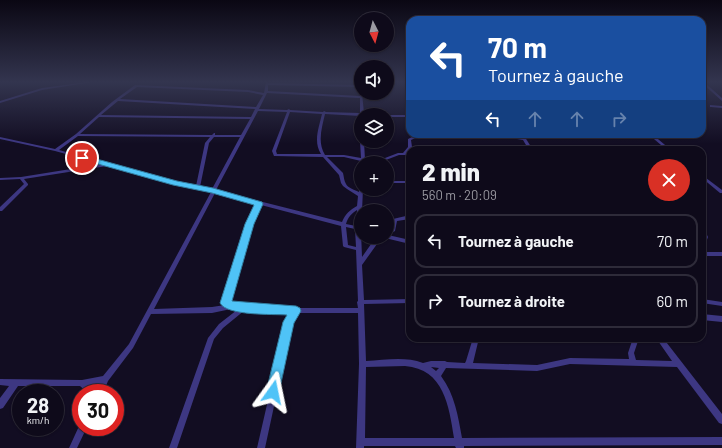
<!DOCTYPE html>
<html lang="fr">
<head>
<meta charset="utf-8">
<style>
  body { margin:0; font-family:Barlow,sans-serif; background:#171323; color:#f1f3f6; height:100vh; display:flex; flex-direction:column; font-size:15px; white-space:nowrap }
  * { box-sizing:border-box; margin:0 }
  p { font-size:13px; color:#9b9aa2 }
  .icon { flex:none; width:22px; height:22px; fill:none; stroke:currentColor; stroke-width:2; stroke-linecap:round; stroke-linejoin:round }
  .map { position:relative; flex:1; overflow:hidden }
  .sheet { position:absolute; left:406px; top:146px; width:300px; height:196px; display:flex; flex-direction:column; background:#0e0a1a; border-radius:12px; box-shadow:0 1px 3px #0004,0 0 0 1px #2e2b39 }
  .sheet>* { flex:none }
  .top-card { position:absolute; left:406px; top:16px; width:300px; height:122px; border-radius:12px; box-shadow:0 1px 3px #0004,0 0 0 1px #2e2b39; background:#1a4fa0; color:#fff; overflow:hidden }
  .needle { width:26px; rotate:174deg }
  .tools { position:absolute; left:354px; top:12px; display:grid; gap:8px }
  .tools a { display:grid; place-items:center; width:40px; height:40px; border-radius:50%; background:#0e0a1a; box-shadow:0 1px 3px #0004,0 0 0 1px #2e2b39; font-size:20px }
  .speed { position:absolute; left:12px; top:384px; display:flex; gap:8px; font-size:20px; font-weight:700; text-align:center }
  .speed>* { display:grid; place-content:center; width:52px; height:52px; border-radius:50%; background:#0e0a1a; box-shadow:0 1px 3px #0004,0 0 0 1px #2e2b39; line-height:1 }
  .speed small { font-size:10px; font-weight:400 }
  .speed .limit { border:6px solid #d22; background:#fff; color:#111 }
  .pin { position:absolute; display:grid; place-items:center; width:34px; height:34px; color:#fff; margin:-17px; border:2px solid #fff; border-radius:50%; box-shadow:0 1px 4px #0007 }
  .me { position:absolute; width:44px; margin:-22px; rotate:12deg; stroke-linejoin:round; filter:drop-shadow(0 0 3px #0008) }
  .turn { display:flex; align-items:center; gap:14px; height:84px; padding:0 16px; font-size:18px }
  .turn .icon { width:52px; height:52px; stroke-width:2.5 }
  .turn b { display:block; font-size:28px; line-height:34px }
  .lanes { display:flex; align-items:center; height:38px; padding:0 16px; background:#0003; justify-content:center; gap:20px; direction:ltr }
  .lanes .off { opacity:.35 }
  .round { display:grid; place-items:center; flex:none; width:42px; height:42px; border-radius:21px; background:#171323 }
  .overview { display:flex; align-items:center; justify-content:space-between; height:68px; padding:0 16px }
  h1 { font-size:24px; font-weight:800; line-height:30px }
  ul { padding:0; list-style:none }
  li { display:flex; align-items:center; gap:12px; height:54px; margin:0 8px 6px; padding:0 8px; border:2px solid #2e2b39; border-radius:12px }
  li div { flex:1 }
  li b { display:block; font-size:15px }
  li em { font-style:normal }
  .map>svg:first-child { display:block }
</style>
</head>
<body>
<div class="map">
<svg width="722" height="448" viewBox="0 0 722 448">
  <rect width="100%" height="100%" fill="#120d22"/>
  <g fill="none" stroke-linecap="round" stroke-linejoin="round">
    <g fill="#3d3782" fill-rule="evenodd">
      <polygon points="88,82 92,82 42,90 0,103 0,101 42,88"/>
      <path d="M266,82H268V83L361,85V87L268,85V91L360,96V93L361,92V93H362L364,113L378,114L380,115H361V116L325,114C322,127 317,142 325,155H344L361,158L360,141L361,140V141H364L365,160L364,163H362L361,161L344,157H327L343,173C344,177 344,181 346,184C348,188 355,190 359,192V188H361V189H363L362,211H361V231L362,257L376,237H382L362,265L364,300L410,299V303L364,304L366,361C385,360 405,356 423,363L431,361H445L447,362L465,363L466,361L473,338H479L473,363L537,365L570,358L629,359L628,353L633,338H639L634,353L636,360L672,361L656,338H663L722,414V424L719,423L677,367L570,364L537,371L446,368L441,376C455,395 458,416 462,438L722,437V445L464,446V448H456L455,446H364V448H356L359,364L358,313H298L292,323L265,448H257L286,322L291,313L245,310L223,328L214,339L177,448H169L208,338L219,324L237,310L231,309L212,313L151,314L133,348L108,381L103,393H88L80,386H18L3,408L0,409V398L9,386L0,385V379L82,380L103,376L129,344L211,192L174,185L107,166L24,179L28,184V185L2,211H0V207L24,184L20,179L0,180V178L21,177L102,164L55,151L0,139V137L55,149L76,134L112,102L135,85L248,90L264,93ZM137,87L248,92L263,95L256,107L120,99ZM267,93L360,98V113L326,112L324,111L323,112L290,110L289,109L287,110L259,109ZM118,101L255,109L251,117L101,115ZM258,111L287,112L272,151L274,156L323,157L339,175L341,183L343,186L347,189L358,196L357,206C350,210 345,214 342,222L216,190ZM290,112L322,114C319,127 313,142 321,154H277L276,151ZM99,117L250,119L241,135H215V133H214L212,135L80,134ZM78,136L210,137L205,143L196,186L177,183L59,150ZM214,137H240L212,189L200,187L209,143ZM215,193L257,204L248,224L223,303L225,305L212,307L154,309ZM261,205L341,226L343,246L344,247L356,250L358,301L357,302L358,308H296L247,306L245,305C240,306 233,305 229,302L252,224ZM357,210L356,226L346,224C348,217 352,213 357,210ZM346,227L355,229L356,247L348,245ZM405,366C444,369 449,406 454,438H365L366,367ZM431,367L439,368L436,371ZM99,383L96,391L90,385Z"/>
      <polygon points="702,82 704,82 722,98 722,101 702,83"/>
      <polygon points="710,105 722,106 722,108 711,107 710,107"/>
      <rect x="387" y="115" width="23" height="2"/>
      <polygon points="418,134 432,134 430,135 420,136 411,140 412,147 407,153 410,153 410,155 399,155 378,163 372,163 398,153 403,153 408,147 408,139"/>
      <polygon points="453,134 500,134 521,137 519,134 523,134 533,150 529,150 523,140 493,135 455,135"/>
      <polygon points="648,134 652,134 671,150 667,150"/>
      <polygon points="702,175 722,190 722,193 720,193 702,178"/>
      <rect x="387" y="181" width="23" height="2"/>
      <polygon points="410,215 410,219 397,221 395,231 388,235 410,240 410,244 385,238 384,237 387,237 387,232 391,229 393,219"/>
      <polygon points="702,228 704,229 708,237 705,245 702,247"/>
      <rect x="702" y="252" width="20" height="4"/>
      <polygon points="702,299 722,302 722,306 702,303"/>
      <polygon points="702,314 722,316 722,322 702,320"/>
      <polygon points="80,424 81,424 81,427 87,427 77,448 69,448"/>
    </g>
  </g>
  <linearGradient id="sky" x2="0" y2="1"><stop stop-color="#0a0713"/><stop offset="0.57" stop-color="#33354f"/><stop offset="1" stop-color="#33354f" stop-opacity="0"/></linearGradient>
  <rect width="722" height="144" fill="url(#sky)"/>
  <path fill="#4fc3f7" stroke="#337fa1" d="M82,155L177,181L213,188L262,202L263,204L254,224L232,301L296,306L300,308L301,311L294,323L278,397L273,399L268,397L266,392L283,322L287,315C272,314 227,316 220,303L245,224L254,205L212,193L173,185L80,159V156Z"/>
</svg>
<div class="tools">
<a><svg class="needle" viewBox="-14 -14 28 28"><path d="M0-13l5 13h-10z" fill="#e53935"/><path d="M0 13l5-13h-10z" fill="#9b9aa2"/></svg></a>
<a><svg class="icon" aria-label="sound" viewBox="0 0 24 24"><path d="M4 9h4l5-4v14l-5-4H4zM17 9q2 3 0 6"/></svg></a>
<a><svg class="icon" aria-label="layers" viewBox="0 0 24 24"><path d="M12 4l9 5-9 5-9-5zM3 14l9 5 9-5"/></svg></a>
<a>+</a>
<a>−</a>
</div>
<div class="speed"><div>28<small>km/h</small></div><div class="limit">30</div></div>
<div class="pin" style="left:82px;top:158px;background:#d93025"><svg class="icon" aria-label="arrive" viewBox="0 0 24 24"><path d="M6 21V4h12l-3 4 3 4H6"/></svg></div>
<svg class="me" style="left:273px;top:392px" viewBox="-20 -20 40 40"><path d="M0-17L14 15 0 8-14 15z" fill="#4fc3f7" stroke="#fff" stroke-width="4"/></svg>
<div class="top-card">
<div class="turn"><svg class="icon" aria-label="left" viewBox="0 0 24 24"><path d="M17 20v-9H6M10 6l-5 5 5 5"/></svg><div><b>70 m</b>Tournez à gauche</div></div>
<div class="lanes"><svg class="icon" aria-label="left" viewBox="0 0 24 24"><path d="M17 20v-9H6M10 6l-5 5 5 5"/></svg><svg class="icon off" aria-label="ahead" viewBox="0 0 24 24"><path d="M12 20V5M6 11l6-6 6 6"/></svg><svg class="icon off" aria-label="ahead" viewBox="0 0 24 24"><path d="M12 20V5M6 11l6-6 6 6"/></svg><svg class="icon off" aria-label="right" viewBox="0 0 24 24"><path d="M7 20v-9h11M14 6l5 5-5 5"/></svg></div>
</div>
<section class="sheet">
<div class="overview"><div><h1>2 min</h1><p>560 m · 20:09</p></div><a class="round" style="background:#d93025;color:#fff"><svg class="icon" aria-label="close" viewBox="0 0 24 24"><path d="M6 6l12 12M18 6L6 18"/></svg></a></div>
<ul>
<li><svg class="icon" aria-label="left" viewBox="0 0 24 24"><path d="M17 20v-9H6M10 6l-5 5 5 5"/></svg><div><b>Tournez à gauche</b></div><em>70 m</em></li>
<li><svg class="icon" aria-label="right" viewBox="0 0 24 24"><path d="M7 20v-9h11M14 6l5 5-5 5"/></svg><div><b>Tournez à droite</b></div><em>60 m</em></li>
</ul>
</section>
</div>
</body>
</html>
